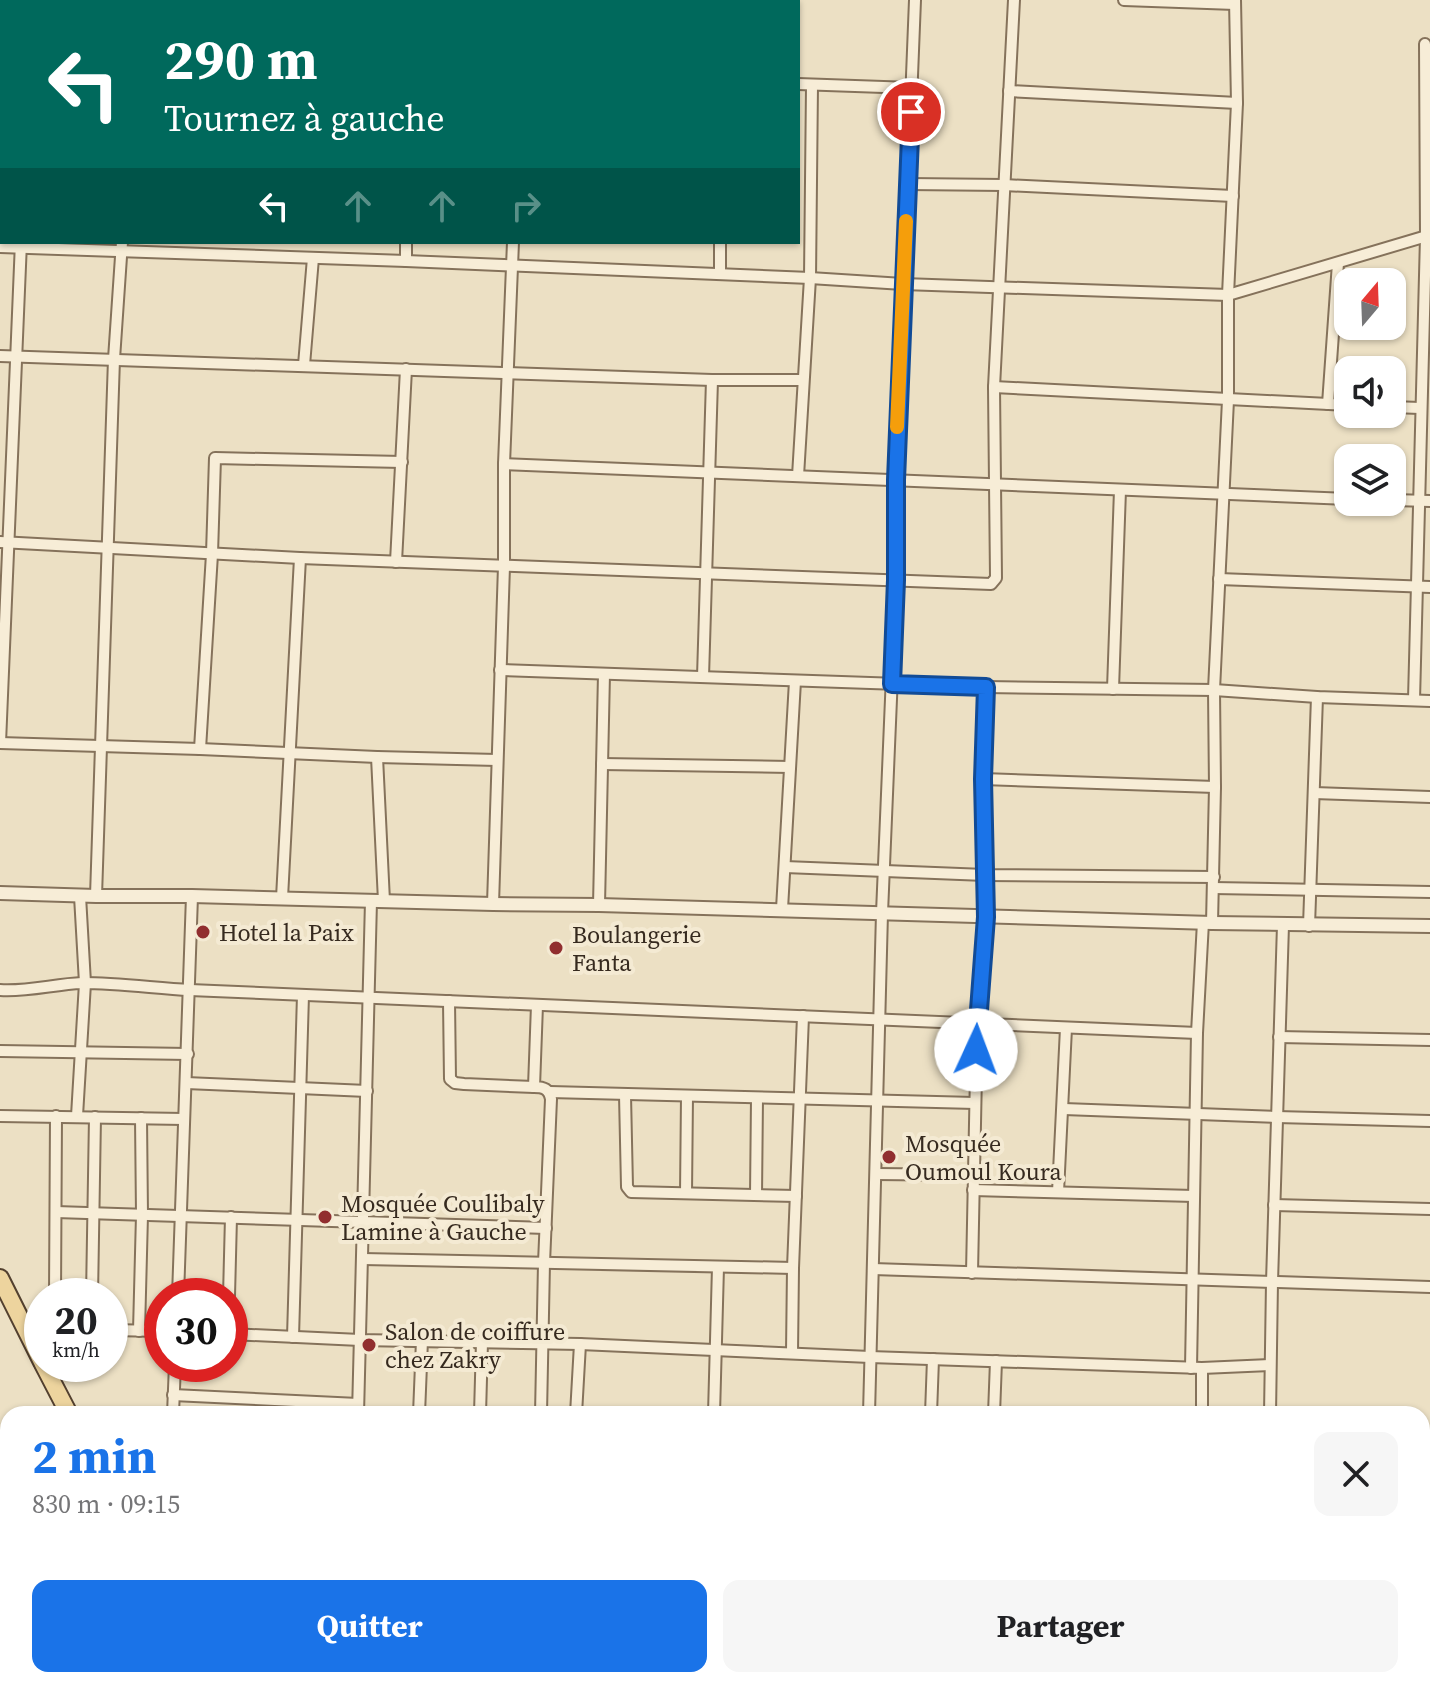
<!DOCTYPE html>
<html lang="fr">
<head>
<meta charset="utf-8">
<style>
  body { margin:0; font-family:"Source Serif 4",serif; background:#f6f6f6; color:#202124; height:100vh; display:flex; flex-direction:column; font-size:30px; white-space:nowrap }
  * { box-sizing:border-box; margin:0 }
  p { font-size:26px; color:#757577 }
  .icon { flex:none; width:44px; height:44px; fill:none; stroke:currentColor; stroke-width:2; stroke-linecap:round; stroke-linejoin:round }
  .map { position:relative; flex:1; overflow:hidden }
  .sheet { position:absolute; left:0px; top:1406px; width:1430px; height:282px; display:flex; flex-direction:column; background:#fff; border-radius:24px 24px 0 0; box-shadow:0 2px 6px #0004 }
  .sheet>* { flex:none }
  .banner { position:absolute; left:0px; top:0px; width:800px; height:244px; box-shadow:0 2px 6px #0004; background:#00695c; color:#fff; overflow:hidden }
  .needle { width:52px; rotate:19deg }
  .controls { position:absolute; left:1334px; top:268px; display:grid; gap:16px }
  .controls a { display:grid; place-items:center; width:72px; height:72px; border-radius:16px; background:#fff; box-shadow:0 2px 6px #0004; font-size:40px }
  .speed { position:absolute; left:24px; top:1278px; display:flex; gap:16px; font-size:40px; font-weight:700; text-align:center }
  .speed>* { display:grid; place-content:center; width:104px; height:104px; border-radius:50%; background:#fff; box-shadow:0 2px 6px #0004; line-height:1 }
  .speed small { font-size:20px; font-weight:400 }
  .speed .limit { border:12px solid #d22; background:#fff; color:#111 }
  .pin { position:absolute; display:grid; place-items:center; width:68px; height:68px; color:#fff; margin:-34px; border:4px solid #fff; border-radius:50%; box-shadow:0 2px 8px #0007 }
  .me { position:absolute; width:88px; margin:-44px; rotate:2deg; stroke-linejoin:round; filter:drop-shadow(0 0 6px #0008) }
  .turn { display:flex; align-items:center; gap:28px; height:168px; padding:0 32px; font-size:36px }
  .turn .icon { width:104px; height:104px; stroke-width:2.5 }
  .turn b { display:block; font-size:56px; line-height:68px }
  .lanes { display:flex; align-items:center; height:76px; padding:0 32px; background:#0003; justify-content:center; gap:40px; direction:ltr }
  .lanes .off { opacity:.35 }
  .round { display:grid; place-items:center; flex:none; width:84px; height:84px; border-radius:16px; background:#f6f6f6 }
  .overview { display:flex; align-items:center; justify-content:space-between; height:136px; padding:0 32px }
  h1 { font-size:48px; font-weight:700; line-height:60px; color:#1a73e8 }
  .cta { display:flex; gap:16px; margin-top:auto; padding:16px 32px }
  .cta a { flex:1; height:92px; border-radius:16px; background:#1a73e8; color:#fff; font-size:32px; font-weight:700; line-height:92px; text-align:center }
  .cta a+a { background:#f6f6f6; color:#202124 }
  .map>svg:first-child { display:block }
</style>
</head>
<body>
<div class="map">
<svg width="1430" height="1687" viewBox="0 0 1430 1687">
  <rect width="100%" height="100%" fill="#ece0c4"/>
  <polygon fill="#a6bfb7" stroke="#6d8d85" stroke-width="2" points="1422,1647 1430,1687 1341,1687 1352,1680 1422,1680"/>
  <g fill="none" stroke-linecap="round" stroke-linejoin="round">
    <g stroke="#6d8d85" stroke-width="2">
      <polyline points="0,1655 8,1655"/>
      <polyline points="401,1680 431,1687"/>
    </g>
    <g stroke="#85725b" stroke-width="14">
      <g id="minor">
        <polyline points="1124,0 1235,4"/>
        <polyline points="129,2 129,0"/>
        <polyline points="227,2 227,0"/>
        <polyline points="323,2 323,0"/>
        <polyline points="523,2 523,0"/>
        <polyline points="725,2 725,0"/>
        <polyline points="798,84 912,88"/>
        <polyline points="1009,91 1237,103"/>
        <polyline points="908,184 1004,185 1233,196"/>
        <polyline points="0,247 406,261 810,278 903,284 1228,295 1430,235"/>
        <polyline points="406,261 406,242"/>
        <polyline points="720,274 720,242"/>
        <polyline points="0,356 712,380 803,380"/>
        <polyline points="304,365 313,258"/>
        <polyline points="994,387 1348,405"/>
        <polyline points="1328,404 1338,263"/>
        <polyline points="1392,407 1420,408"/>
        <polyline points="504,464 1348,499"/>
        <polyline points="798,476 810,278 812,85"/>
        <polyline points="1392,500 1430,501"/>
        <polyline points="0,542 300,558 991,584 996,578 994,387 1014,0"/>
        <polyline points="396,562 406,369"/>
        <polyline points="1219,579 1430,587"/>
        <polyline points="500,670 986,687 1214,690 1317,697 1430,701"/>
        <polyline points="703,677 712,380"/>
        <polyline points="1113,689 1120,490"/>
        <polyline points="1414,700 1426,237 1425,44"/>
        <polyline points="0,743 21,242"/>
        <polyline points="0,743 200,749 377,757 497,760"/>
        <polyline points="200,749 212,554 215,458 402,462"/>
        <polyline points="377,757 384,901"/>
        <polyline points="602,764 790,767"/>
        <polyline points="983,779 1215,787"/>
        <polyline points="1314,793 1430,797"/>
        <polyline points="785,867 985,875 1214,877"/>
        <polyline points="1213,888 1430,892"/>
        <polyline points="96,896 114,359 122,242"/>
        <polyline points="282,898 300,558"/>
        <polyline points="493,904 504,566 504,464 513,242"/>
        <polyline points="599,905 604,674"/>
        <polyline points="782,909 795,681"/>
        <polyline points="1212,923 1215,787 1214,690 1228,400 1228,295 1237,103 1235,0"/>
        <polyline points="1309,926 1317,697"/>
        <path d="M0,990C27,992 55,984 82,983C118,983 154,988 190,990L1197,1033"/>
        <polyline points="449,1001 450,1079 455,1083 464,1084 534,1087"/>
        <path d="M537,1005L534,1087C544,1087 549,1089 551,1099L544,1263L541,1414"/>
        <polyline points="1279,1037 1430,1040"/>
        <polyline points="0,1051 188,1054"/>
        <polyline points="186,1083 367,1091"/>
        <polyline points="550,1092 975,1103"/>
        <polyline points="625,1095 627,1187 631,1192 796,1196"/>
        <polyline points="1064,1109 1277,1117 1430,1121"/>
        <polyline points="0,1116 184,1119"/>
        <polyline points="77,1116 85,983 80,896"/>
        <polyline points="876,1174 973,1175"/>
        <polyline points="973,1190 1194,1196"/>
        <polyline points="1058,1192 1066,1028"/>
        <polyline points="686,1193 687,1096"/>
        <polyline points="756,1195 757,1098"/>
        <polyline points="1274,1205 1430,1209"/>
        <polyline points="56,1212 546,1228"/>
        <polyline points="363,1259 793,1268"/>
        <polyline points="873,1269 1430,1287"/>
        <polyline points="972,1273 977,1024 986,917 983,779 986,687"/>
        <polyline points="55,1296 56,1116"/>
        <polyline points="92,1296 95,1117"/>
        <polyline points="178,1296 192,896"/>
        <polyline points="229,1296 231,1217"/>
        <polyline points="22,1324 42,1327"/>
        <polyline points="110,1330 162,1331"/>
        <polyline points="139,1331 142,1215 141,1118"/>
        <polyline points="230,1334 360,1340 580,1344 870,1357 1202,1368 1270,1365"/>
        <polyline points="293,1337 303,995"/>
        <polyline points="792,1353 793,1268 803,1016"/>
        <polyline points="1191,1368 1197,1033 1203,922"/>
        <polyline points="1202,1368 1202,1414"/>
        <polyline points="173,1395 358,1404"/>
        <polyline points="173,1414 175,1364"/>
        <polyline points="358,1414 371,901"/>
        <polyline points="419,1414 422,1340"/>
        <polyline points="480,1414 482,1342"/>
        <polyline points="576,1414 580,1344"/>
        <polyline points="714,1414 718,1267"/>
        <polyline points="869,1414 882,913 896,580 896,480 915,0"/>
        <polyline points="931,1414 933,1359"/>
        <polyline points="994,1414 996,1361"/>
        <polyline points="1270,1414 1272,1282 1283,925"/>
        <polyline points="0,1504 8,1499"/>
        <polyline points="0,1572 8,1568"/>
        <polyline points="0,1602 8,1614"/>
        <polyline points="65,1680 70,1687"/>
        <polyline points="891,1680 1082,1687"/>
        <polyline points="657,1685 657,1680"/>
        <polyline points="732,1687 732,1680"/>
        <polyline points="800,1687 800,1680"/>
        <polyline points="863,1687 863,1680"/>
        <polyline points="1123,1687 1123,1680"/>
        <polyline points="1194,1687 1194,1680"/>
        <polyline points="1227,1687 1243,1680"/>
      </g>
    </g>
    <g stroke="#85725b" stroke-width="16">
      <polyline id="tertiary" points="0,893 96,896 192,896 493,904 599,905 1212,923 1430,926"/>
    </g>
    <g stroke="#53402f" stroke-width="20">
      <g id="primary">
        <polyline points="0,1278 42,1362"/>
        <polyline points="43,1364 69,1414"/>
        <polyline points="199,1680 203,1687"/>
      </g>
    </g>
    <use href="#minor" stroke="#f7edd7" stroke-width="10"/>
    <use href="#tertiary" stroke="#f7edd7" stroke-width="12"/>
    <use href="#primary" stroke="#edd49e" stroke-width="16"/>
  </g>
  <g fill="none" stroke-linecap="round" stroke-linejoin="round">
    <g stroke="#114b97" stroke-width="20">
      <polyline id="route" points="911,112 896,480 896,580 892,684 986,687 983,779 986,917 976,1050"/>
    </g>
    <use href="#route" stroke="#1a73e8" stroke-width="14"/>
    <polyline stroke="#f59e0b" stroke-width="14" points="897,427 906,221"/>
  </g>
  <g fill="#912e2f" stroke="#f4ead3" stroke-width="3">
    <circle cx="203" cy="932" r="8"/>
    <circle cx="556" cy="948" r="8"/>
    <circle cx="889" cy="1157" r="8"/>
    <circle cx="325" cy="1217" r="8"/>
    <circle cx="369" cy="1345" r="8"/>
  </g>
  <g text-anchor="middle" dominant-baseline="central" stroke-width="8" stroke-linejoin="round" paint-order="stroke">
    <g font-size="24" fill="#362a1f" stroke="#f4ead3" text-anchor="start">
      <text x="219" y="932">Hotel la Paix</text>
      <text x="572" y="934">Boulangerie<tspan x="572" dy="28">Fanta</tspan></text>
      <text x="905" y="1143">Mosquée<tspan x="905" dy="28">Oumoul Koura</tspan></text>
      <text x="341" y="1203">Mosquée Coulibaly<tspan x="341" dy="28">Lamine à Gauche</tspan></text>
      <text x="385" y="1331">Salon de coiffure<tspan x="385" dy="28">chez Zakry</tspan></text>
    </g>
  </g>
</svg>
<div class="controls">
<a><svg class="needle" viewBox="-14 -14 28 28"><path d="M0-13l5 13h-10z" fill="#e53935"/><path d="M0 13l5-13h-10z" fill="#757577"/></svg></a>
<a><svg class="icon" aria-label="sound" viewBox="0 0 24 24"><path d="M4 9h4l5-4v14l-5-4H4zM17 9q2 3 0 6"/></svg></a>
<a><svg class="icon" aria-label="layers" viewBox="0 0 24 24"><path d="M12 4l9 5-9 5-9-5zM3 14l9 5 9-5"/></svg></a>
</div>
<div class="speed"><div>20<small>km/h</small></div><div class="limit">30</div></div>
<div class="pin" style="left:911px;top:112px;background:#d93025"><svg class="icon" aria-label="arrive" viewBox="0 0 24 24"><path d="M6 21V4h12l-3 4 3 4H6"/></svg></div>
<svg class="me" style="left:976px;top:1050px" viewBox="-20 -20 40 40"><circle r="19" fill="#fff"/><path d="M0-13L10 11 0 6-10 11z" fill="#1a73e8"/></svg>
<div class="banner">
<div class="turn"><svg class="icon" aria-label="left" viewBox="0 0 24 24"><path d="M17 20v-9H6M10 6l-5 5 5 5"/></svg><div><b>290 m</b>Tournez à gauche</div></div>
<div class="lanes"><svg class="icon" aria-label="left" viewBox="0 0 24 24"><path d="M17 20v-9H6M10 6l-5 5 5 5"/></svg><svg class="icon off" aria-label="ahead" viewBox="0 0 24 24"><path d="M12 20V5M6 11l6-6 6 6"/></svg><svg class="icon off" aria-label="ahead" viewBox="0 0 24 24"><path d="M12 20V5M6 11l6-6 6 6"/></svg><svg class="icon off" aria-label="right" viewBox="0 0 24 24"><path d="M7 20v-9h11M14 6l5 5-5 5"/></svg></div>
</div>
<section class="sheet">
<div class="overview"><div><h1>2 min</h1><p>830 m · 09:15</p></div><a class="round"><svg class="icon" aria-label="close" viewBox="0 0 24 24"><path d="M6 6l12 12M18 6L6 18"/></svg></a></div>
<div class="cta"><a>Quitter</a><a>Partager</a></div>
</section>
</div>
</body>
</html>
